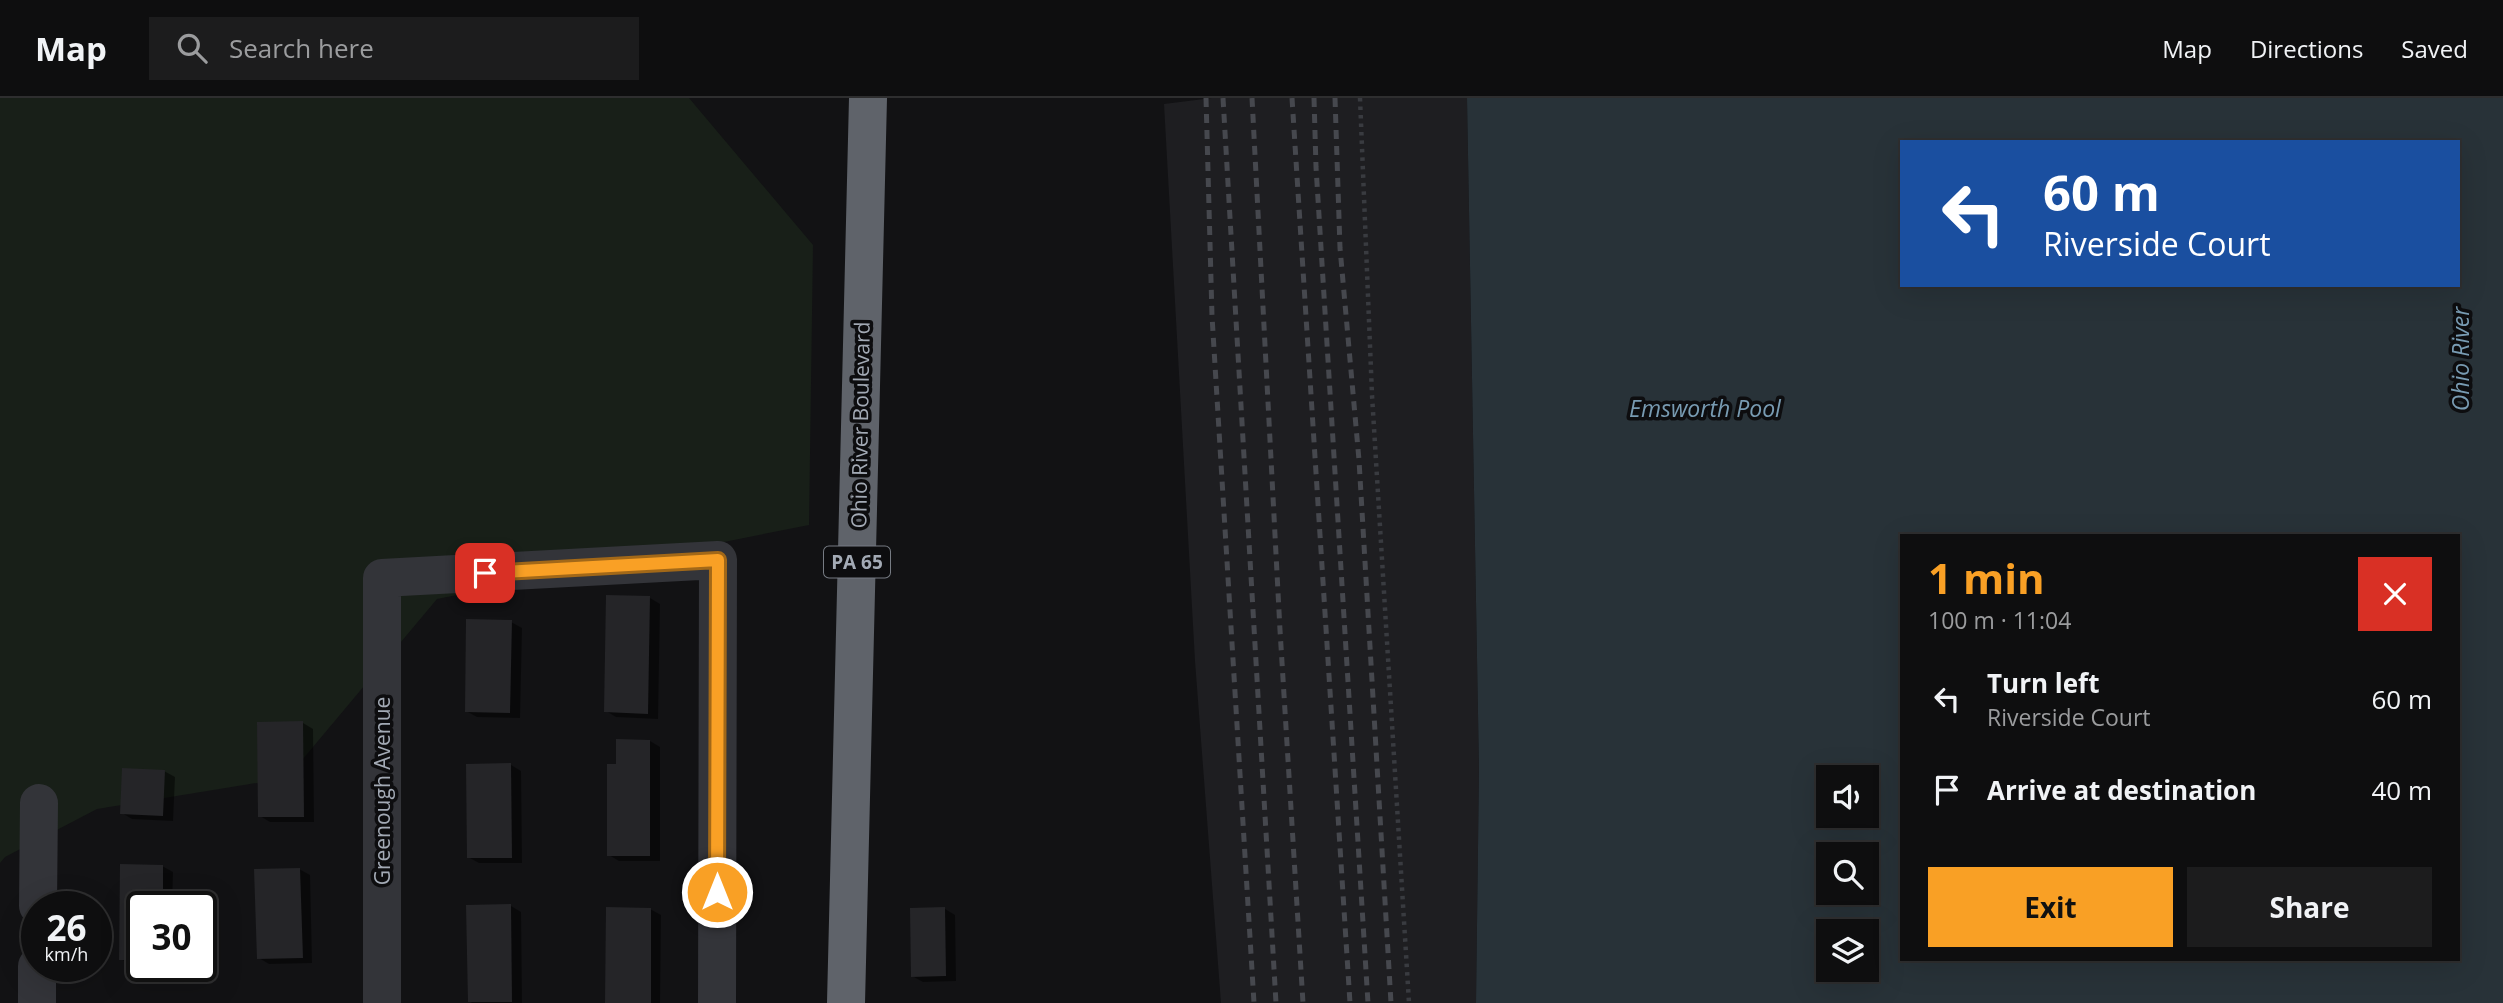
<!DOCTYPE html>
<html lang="en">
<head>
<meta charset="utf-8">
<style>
  body { margin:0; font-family:"Open Sans",sans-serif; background:#1c1c1d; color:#f1f3f6; height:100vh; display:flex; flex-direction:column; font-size:26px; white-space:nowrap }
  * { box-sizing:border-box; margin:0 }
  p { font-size:23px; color:#9b9c9e }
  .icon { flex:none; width:38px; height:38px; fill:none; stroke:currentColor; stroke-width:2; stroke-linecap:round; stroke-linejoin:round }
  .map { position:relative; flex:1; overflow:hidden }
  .details { position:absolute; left:1900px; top:436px; width:560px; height:427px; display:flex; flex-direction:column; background:#0e0e0f; border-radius:0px; box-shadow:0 7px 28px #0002,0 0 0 2px #2e2e2f }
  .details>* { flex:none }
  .banner { position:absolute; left:1900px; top:42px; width:560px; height:147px; border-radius:0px; box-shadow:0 7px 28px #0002,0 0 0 2px #2e2e2f; background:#1a4fa0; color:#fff; overflow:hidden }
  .buttons { position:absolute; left:1816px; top:667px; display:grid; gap:14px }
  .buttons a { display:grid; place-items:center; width:63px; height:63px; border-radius:0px; background:#0e0e0f; box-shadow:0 7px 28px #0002,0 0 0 2px #2e2e2f; font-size:35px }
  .speed { position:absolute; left:21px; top:793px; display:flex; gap:14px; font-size:35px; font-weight:700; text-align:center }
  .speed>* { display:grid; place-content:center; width:91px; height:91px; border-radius:50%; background:#0e0e0f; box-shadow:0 7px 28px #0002,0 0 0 2px #2e2e2f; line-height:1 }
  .speed small { font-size:18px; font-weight:400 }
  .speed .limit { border:4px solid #111; border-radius:10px; background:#fff; color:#111 }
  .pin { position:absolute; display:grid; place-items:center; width:60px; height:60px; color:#fff; margin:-30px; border-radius:14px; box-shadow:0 4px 10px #0006 }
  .me { position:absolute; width:77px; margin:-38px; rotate:0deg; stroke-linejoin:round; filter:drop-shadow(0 0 5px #0008) }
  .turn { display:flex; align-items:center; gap:24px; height:147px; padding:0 28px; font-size:32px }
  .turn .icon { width:91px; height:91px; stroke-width:2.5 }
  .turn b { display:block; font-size:49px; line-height:60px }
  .round { display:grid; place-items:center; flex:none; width:74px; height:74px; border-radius:0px; background:#1c1c1d }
  .overview { display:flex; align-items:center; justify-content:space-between; height:119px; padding:0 28px }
  h1 { font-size:42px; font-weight:700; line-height:52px; color:#f9a025 }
  .primary-button { display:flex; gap:14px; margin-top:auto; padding:14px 28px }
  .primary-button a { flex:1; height:80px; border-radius:0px; background:#f9a025; color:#111; font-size:28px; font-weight:700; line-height:80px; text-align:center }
  .primary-button a+a { background:#1c1c1d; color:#f1f3f6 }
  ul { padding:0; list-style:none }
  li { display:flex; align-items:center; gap:21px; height:91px; padding:0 28px }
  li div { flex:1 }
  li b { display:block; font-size:26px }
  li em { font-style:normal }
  header { display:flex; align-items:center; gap:42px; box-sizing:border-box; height:98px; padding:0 35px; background:#0e0e0f; border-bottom:2px solid #2e2e2f }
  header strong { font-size:33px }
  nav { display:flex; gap:38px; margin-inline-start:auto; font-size:24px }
  .search { width:490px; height:63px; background:#1c1c1d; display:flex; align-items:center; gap:18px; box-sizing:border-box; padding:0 24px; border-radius:0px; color:#9b9c9e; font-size:26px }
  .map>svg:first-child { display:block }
</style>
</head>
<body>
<header>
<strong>Map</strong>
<div class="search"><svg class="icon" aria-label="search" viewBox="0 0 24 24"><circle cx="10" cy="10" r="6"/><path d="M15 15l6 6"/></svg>Search here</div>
<nav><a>Map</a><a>Directions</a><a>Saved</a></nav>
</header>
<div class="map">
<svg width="2503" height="905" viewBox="0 0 2503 905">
  <rect width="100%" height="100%" fill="#121214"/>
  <polygon fill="#1e1e21" points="1212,0 1467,0 1479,671 1476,905 1221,905 1195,563 1164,6"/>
  <polygon fill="#181f18" points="0,0 689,0 813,147 809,427 437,501 287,680 97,711 5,759 0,765"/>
  <path fill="#283238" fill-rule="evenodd" d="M1467,0H2503V905H1476L1479,671ZM1902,44H2459V187H1902ZM1902,438H2459V861H1902ZM1829,679H1867V718H1829ZM1829,756H1867V794H1829ZM1829,833H1867V872H1829Z"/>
  <g fill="#0007">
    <polygon points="650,500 660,506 658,621 616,619 606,613"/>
    <polygon points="511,524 522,530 520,620 477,619 466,613"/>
    <polygon points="303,625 313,631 314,724 270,724 260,718"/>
    <polygon points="617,643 650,643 660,649 660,763 619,763 609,757 618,668"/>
    <polygon points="511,667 521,673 522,765 479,765 468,759"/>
    <polygon points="164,673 175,679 173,723 132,721 122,715"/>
    <polygon points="121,768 162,768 173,774 172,808 142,808 142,867 131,867 121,861"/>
    <polygon points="299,771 310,777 312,865 269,866 259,860"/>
    <polygon points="511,808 521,814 522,905 472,905 469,903"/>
    <polygon points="650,811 661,817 660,905 607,905"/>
    <polygon points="945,811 955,817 956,883 923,884 912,878"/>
  </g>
  <g fill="#252528">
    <polygon points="606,497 650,498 648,616 604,614"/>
    <polygon points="466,521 512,522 510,615 465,614"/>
    <polygon points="303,623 304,719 258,719 257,624"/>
    <polygon points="616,641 650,642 650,758 607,758 607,666 616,666"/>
    <polygon points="511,665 512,760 467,760 466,666"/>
    <polygon points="122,670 165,672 163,718 120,716"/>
    <polygon points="120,766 163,767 163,808 142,808 142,862 119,862"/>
    <polygon points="300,770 303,860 257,861 254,771"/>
    <polygon points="511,806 512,904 468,904 466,807"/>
    <polygon points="606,809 651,810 651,905 605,905"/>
    <polygon points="945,809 946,878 911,879 910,810"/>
  </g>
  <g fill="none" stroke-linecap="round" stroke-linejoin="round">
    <polyline stroke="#393b40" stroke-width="4.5" stroke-dasharray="3.5 5" stroke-linecap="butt" points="1360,0 1372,297 1409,905"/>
    <g stroke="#333439" stroke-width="38">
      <polyline points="38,808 39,705"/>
      <polyline points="37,905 37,868"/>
      <polyline points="382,905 382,480 718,462 717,905"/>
    </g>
    <polyline stroke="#5f636a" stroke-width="38" points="846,905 868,0"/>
    <g stroke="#46484e" stroke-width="5" stroke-dasharray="9 7" stroke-linecap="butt">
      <polyline points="1206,0 1212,218 1254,905"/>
      <polyline points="1223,0 1276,905"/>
      <polyline points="1252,0 1280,532 1303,905"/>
      <polyline points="1292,0 1350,905"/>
      <polyline points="1314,0 1316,69 1368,905"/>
      <polyline points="1335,0 1340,150 1359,362 1391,905"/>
    </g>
  </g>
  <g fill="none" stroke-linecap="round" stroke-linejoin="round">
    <g stroke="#a26818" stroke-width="18">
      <polyline id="route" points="485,475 718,462 717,794"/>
    </g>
    <use href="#route" stroke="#f9a025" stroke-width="12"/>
  </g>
  <g text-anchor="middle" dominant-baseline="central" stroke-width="7" stroke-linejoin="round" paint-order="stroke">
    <rect fill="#0d0d0f" stroke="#767b83" stroke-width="2" x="824" y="448.5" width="66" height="31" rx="5"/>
    <g font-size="19" font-weight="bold" fill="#a3aab5">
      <text x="857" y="464">PA 65</text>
    </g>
    <g font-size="21" fill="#a3aab5" stroke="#0d0d0f">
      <text transform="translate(860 327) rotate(-89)">Ohio River Boulevard</text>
      <text transform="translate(382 693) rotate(-90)">Greenough Avenue</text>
    </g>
    <g font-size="23" font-style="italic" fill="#789bb2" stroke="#0d0d0f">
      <text transform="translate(2460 261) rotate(-90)">Ohio River</text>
      <text x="1705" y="310">Emsworth Pool</text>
    </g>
  </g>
</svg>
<div class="buttons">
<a><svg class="icon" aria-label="sound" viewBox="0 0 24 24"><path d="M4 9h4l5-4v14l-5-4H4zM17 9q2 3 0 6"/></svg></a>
<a><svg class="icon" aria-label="search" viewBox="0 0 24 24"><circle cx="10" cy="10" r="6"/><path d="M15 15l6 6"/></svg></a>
<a><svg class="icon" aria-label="layers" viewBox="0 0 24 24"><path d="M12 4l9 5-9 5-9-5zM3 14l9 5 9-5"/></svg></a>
</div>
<div class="speed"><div>26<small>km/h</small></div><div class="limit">30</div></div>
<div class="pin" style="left:485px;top:475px;background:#d93025"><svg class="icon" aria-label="arrive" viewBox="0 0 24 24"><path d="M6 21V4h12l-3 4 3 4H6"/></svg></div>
<svg class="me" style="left:717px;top:794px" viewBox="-20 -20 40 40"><circle r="17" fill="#f9a025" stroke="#fff" stroke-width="3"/><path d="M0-11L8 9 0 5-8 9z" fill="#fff"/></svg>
<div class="banner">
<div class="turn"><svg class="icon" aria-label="left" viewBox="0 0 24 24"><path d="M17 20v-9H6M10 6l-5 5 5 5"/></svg><div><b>60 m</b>Riverside Court</div></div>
</div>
<section class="details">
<div class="overview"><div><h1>1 min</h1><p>100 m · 11:04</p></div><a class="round" style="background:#d93025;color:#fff"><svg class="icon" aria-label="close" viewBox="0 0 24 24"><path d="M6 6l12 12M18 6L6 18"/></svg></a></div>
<ul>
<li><svg class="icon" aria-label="left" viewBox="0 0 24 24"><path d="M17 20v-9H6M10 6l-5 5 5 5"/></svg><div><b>Turn left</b><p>Riverside Court</p></div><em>60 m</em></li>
<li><svg class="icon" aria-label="arrive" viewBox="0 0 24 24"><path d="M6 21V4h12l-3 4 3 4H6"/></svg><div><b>Arrive at destination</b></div><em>40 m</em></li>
</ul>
<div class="primary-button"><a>Exit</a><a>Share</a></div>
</section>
</div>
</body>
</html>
